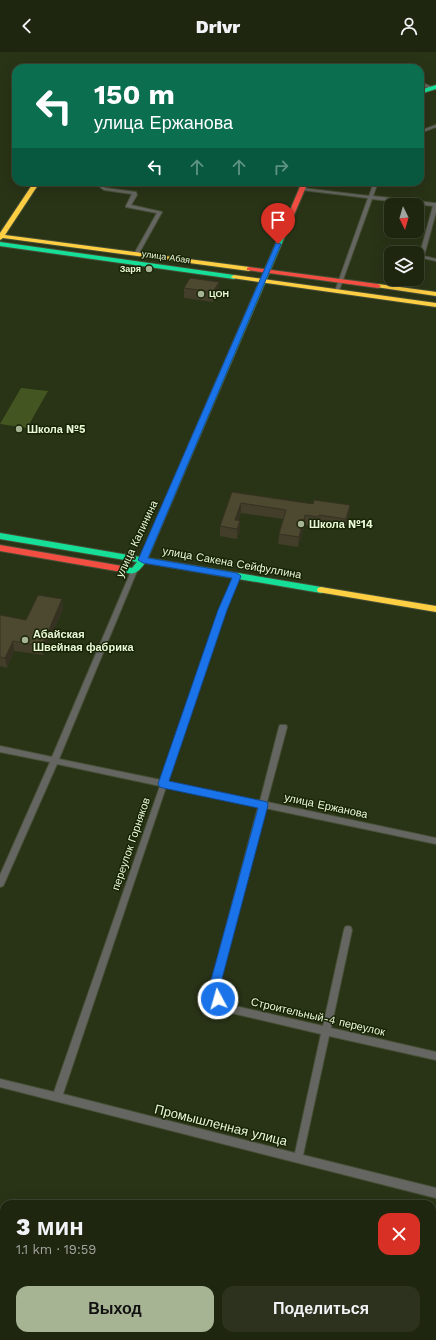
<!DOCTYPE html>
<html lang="ru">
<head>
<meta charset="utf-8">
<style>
  body { margin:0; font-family:"Work Sans",sans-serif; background:#2c321e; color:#f1f3f6; height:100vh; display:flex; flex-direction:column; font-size:15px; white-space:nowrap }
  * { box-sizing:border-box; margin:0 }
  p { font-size:13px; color:#a1a59f }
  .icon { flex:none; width:22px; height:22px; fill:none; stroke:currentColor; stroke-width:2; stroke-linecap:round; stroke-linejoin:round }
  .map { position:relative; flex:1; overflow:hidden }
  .drawer { position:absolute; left:0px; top:1148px; width:436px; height:140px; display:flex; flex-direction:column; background:#1f2610; border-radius:12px 12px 0 0; box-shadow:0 4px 16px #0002,0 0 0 1px #3c4330 }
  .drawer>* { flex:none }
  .guide { position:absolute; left:12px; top:12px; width:412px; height:122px; border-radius:12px; box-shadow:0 4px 16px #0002,0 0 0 1px #3c4330; background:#0b6e4f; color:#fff; overflow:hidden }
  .needle { width:26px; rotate:175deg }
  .tools { position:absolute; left:384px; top:146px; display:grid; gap:8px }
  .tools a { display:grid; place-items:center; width:40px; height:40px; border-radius:8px; background:#1f2610; box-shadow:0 4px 16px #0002,0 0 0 1px #3c4330; font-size:20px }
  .pin { position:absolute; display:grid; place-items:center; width:34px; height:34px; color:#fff; margin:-41px -17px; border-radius:50% 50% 50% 0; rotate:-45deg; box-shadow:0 0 4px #0007 }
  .pin .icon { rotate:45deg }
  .me { position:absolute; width:44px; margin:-22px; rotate:354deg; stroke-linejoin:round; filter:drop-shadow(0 0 3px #0008) }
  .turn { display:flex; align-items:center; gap:14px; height:84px; padding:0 16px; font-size:18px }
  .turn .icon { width:52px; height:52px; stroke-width:2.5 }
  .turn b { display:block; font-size:28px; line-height:34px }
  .lanes { display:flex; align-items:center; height:38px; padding:0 16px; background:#0003; justify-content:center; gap:20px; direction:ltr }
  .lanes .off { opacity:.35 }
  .round { display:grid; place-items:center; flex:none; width:42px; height:42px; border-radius:12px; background:#2c321e }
  .overview { display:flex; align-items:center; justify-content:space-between; height:68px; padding:0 16px }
  h1 { font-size:24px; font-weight:800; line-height:30px }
  .action { display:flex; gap:8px; margin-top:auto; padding:8px 16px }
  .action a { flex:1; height:46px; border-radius:12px; background:#a6b493; color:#111; font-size:16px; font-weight:800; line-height:46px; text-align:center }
  .action a+a { background:#2c321e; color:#f1f3f6 }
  header { display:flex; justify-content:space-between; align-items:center; height:52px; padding:0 16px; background:#1f2610; font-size:18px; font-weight:800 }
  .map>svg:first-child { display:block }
</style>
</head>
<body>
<header><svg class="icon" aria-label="back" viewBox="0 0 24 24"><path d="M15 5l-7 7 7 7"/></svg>Drivr<svg class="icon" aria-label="person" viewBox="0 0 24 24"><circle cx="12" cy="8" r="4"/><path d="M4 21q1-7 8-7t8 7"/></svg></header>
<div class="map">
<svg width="436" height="1288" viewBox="0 0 436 1288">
  <rect width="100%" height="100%" fill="#293316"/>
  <polygon fill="#435622" points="21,336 48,339 27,376 0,372"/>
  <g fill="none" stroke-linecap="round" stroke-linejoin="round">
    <g stroke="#475037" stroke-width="2">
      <g id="street">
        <polygon points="420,30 432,35 433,36 430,37 420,32"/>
        <polygon points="436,73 436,75 420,81 420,79"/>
        <polygon points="89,130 104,130 105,131 103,134 105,136 136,140 137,143 131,153 162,160 138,203 134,202 157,161 126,155 126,154 132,142 104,138 99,134 100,132 91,131"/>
        <polygon points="374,130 378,130 373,144 434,151 436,151 436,160 424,204 436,207 436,209 419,205 433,154 372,147 339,239 335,240 335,239 368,146 302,138 300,137 302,136 369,144"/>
        <path d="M132,517H134L137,519L59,707L161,728L220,558L234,524L237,522L240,524L226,558L168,730L260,749L279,675L280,673H286L287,675L267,750L436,786V792L265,756L217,938L226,952L323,974L344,878L345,875L348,874L351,875L352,878L331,976L436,1000V1008L329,984L303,1103L436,1136V1146L0,1035V1027L54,1040L160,734L57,712L4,832L3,834L0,835V823L50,710L0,700V694L52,705ZM166,735L258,755L209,939L220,958L223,959L321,982L295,1101L63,1042Z"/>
      </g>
    </g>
    <g stroke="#475037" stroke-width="2">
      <g id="fast">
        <polygon points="436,33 436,37 420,42 420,38"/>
        <path d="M285,175L288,177L148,506L321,535L324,536L325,538L324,540L321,541L145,511C136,523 134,523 119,519L118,517L122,514L132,516L137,510L0,487V481L140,505L282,177Z"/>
        <polygon points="0,190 234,223 237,225 234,227 0,194"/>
      </g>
    </g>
    <g stroke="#475037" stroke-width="2">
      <g id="slow">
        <polygon points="34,130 40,130 5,183 249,215 252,217 249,219 3,186 0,188 0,181"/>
        <polygon points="234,223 436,251 436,255 232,226 231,225"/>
        <polygon points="378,232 436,240 436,244 376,235 376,233"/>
        <polygon points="321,535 436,554 436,560 318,540 317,538 318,536"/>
      </g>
    </g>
    <g stroke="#475037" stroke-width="2">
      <g id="jam">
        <polygon points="302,130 308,130 288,177 283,178 282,177"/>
        <polygon points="249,215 378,232 381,234 378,236 247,218 247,216"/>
        <polygon points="0,493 122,514 126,517 122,520 0,499"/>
      </g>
    </g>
    <use href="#street" fill="#656662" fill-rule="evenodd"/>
    <use href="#fast" fill="#16e098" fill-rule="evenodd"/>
    <use href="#slow" fill="#ffcf43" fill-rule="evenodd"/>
    <use href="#jam" fill="#f24e42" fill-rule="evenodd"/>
  </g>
  <g fill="#423e29">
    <polygon points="184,236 219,239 213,250 184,246"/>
    <polygon points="232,440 313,452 350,453 349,463 345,477 318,473 317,475 305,473 298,495 278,492 279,482 283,467 241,461 238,469 240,479 237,487 220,484 220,474"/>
    <polygon points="62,547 63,557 43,603 14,599 7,616 0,614 0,563 26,568"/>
  </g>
  <g fill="#363222">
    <polygon points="219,230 219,239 213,250 213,240"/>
    <polygon points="241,451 241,461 235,478 235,468"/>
    <polygon points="350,453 349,463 345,477 346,467"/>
    <polygon points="305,463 305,473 298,495 299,485"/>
    <polygon points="240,469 240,479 237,487 237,477"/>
    <polygon points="62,547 63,557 43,603 42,594"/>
    <polygon points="13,589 14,599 7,616 5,606"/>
  </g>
  <g fill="#4d4830" stroke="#363222">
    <polygon points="190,226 219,230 213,240 184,236"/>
    <polygon points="232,440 313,452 314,448 350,453 346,467 319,463 318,465 305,463 299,485 279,482 286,458 241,451 235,468 240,469 237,477 220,474"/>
    <polygon points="38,543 62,547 42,594 13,589 5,606 0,605 0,563 26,568"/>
  </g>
  <polygon fill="#1a73e8" stroke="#114b97" points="276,191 281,192 148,506 237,521 241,524 227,558 169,729 263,749 267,750 268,753 219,938 224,947 222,950 218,952 214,950 208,939 258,756 163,736 160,735 158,732 218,558 232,526 143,511 138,508"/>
  <g fill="#a6b493" stroke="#192407" stroke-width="1.5">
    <circle cx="149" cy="217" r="4"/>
    <circle cx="201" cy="242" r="4"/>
    <circle cx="19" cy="377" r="4"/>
    <circle cx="301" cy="472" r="4"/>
    <circle cx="25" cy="588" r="4"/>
  </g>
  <g text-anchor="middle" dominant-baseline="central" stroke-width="3" stroke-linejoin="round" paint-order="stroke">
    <g font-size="9" fill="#e9f9d6" stroke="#192407">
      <text transform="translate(166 205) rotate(8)">улица Абая</text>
    </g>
    <g font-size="9" font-weight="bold" fill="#e9f9d6" stroke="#192407" text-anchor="end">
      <text x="141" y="217">Заря</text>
      <text x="209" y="242" text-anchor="start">ЦОН</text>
    </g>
    <g font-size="11" font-weight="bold" fill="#e9f9d6" stroke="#192407" text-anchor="start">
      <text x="27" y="377">Школа №5</text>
      <text x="309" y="472">Школа №14</text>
      <text x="33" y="582">Абайская<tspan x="33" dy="13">Швейная фабрика</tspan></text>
    </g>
    <g font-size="11" fill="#e9f9d6" stroke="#192407">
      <text transform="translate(137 487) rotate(-65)">улица Калинина</text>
      <text transform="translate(232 511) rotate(10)">улица Сакена Сейфуллина</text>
      <text transform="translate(326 754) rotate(12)">улица Ержанова</text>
      <text transform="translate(131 792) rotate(-71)">переулок Горняков</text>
      <text transform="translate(318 965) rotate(13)">Строительный-4 переулок</text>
    </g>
    <g font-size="13" fill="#e9f9d6" stroke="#192407">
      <text transform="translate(221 1073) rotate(14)">Промышленная улица</text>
    </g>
  </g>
</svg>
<div class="tools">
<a><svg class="needle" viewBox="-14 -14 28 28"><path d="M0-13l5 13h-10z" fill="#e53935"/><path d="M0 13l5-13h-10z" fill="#a1a59f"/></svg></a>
<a><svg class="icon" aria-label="layers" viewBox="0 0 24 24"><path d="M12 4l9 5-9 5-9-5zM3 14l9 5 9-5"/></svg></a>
</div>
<div class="pin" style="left:278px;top:192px;background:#d93025"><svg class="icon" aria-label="arrive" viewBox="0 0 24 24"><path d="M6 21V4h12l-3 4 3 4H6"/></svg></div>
<svg class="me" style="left:218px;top:947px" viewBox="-20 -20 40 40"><circle r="17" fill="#1a73e8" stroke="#fff" stroke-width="3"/><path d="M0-11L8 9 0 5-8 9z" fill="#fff"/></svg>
<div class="guide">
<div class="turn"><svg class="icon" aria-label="left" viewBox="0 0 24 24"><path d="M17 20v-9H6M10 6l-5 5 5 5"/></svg><div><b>150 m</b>улица Ержанова</div></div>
<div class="lanes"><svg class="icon" aria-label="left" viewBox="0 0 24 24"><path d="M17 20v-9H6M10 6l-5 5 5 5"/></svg><svg class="icon off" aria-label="ahead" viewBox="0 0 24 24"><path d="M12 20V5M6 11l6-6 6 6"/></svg><svg class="icon off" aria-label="ahead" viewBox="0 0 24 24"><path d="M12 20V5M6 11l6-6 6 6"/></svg><svg class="icon off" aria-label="right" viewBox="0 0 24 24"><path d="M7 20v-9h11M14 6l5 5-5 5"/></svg></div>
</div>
<section class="drawer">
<div class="overview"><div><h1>3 мин</h1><p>1.1 km · 19:59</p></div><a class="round" style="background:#d93025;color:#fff"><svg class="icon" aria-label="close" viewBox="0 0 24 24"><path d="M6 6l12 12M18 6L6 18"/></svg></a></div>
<div class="action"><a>Выход</a><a>Поделиться</a></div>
</section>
</div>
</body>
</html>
